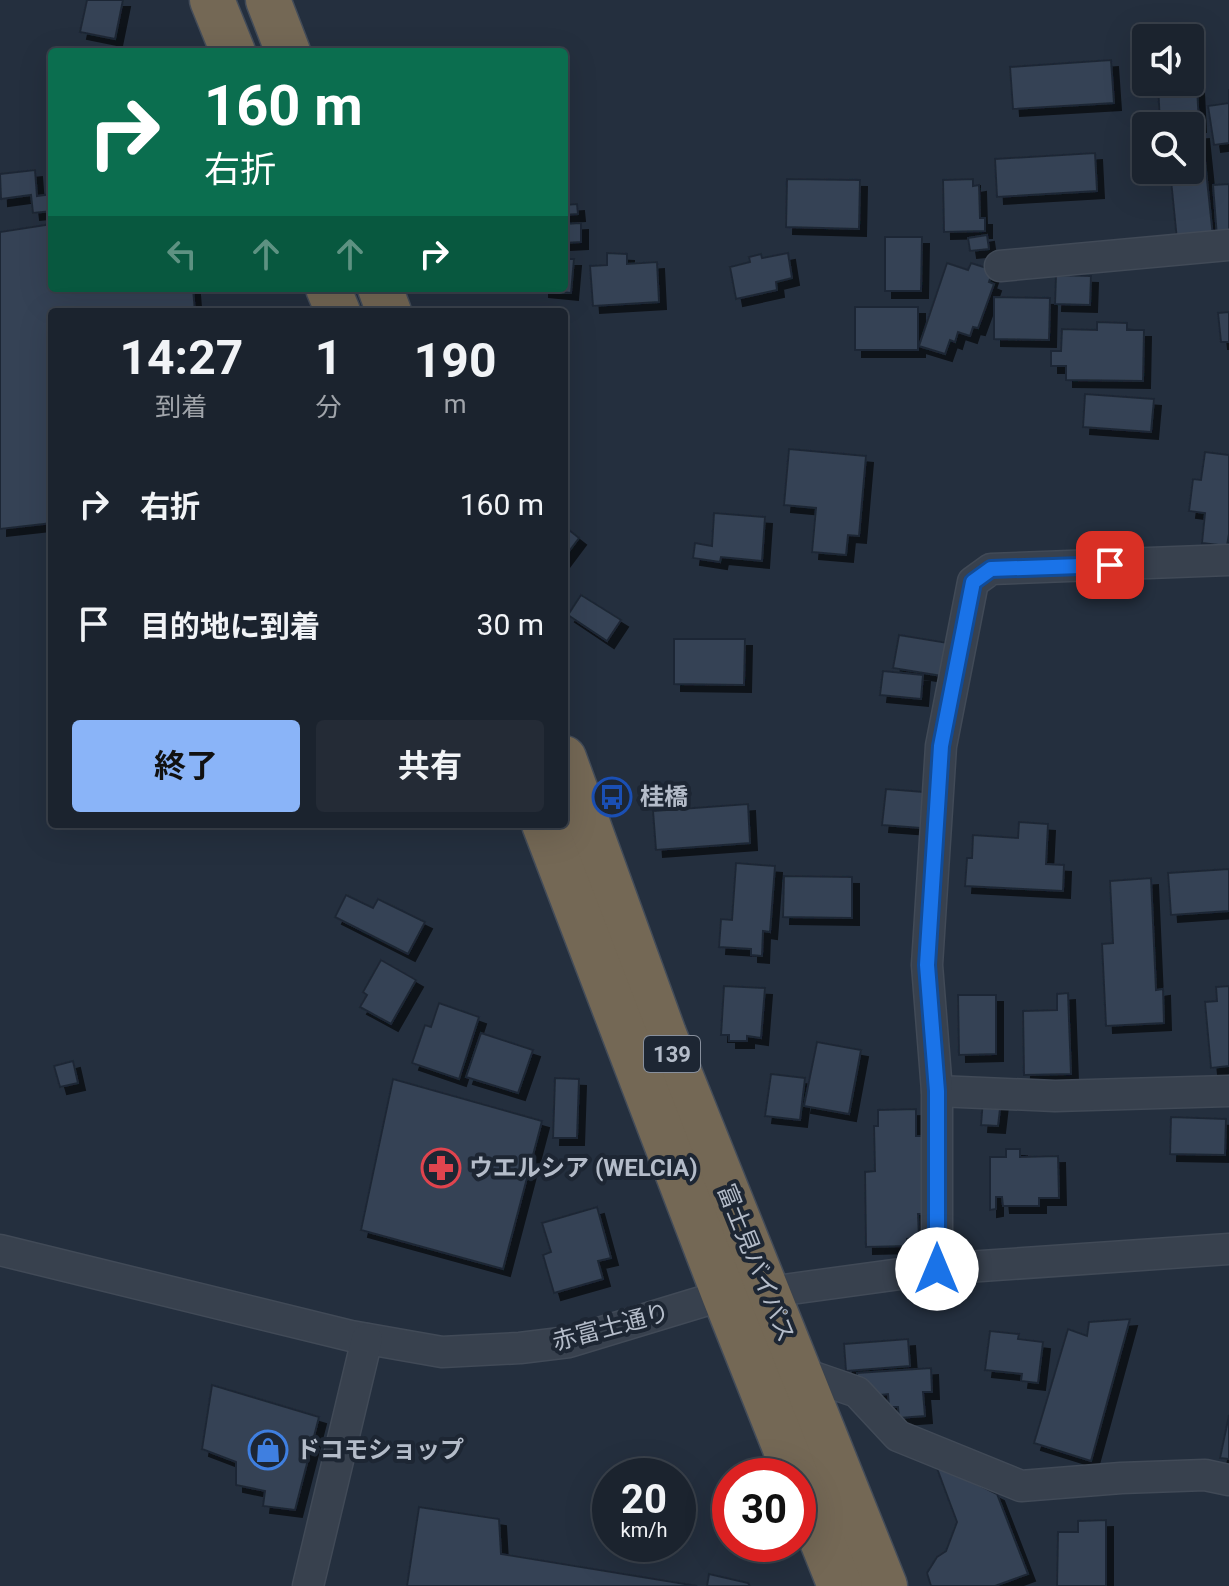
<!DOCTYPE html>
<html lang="ja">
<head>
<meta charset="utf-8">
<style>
  body { margin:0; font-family:Roboto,"Noto Sans JP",sans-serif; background:#242b36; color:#f1f3f6; height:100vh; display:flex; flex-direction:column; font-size:30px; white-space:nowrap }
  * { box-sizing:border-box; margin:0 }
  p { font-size:26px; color:#a0a4aa }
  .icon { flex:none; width:44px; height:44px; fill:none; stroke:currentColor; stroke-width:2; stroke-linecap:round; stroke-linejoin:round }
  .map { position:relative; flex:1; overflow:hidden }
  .drawer { position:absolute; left:48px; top:308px; width:520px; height:520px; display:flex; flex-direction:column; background:#1b232e; border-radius:8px; box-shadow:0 8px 32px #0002,0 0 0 2px #39404a }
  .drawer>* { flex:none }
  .guide { position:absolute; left:48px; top:48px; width:520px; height:244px; border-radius:8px; box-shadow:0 8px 32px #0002,0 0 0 2px #39404a; background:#0b6e4f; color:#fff; overflow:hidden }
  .tools { position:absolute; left:1132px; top:24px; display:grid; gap:16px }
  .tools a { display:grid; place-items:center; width:72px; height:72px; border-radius:8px; background:#1b232e; box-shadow:0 8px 32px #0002,0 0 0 2px #39404a; font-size:40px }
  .speed { position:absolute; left:592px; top:1458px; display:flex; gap:16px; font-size:40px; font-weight:700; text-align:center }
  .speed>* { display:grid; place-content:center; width:104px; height:104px; border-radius:50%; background:#1b232e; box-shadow:0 8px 32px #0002,0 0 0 2px #39404a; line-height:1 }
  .speed small { font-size:20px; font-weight:400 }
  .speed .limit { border:12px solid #d22; background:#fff; color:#111 }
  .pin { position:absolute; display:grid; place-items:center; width:68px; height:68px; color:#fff; margin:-34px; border-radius:16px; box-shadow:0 4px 12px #0006 }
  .me { position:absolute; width:88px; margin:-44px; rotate:0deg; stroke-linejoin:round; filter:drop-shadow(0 0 6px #0008) }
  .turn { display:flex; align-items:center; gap:28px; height:168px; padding:0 24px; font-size:36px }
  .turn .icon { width:104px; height:104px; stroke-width:2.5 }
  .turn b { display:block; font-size:56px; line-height:68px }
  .lanes { display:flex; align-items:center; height:76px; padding:0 24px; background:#0003; justify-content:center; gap:40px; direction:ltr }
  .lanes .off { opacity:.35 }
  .eta { display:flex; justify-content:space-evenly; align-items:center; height:136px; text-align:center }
  .eta b { font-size:48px; font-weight:700; line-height:56px }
  .button { display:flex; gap:16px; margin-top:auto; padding:16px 24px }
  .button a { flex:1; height:92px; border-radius:8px; background:#8ab4f8; color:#111; font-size:32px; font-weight:700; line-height:92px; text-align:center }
  .button a+a { background:#242b36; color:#f1f3f6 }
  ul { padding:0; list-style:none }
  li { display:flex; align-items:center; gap:24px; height:120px; padding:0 24px }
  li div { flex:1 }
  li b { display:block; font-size:30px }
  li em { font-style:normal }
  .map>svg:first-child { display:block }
</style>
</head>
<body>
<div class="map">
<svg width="1229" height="1586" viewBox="0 0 1229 1586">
  <defs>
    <filter id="shadow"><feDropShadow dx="7" dy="7" stdDeviation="0" flood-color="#0009"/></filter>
  </defs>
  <rect width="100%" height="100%" fill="#242f3e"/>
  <g fill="#364354" stroke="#1f2835" stroke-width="2" filter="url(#shadow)">
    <polygon points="87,0 123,0 115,39 80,32"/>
    <polygon points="1194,28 1199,125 1160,126 1158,82 1190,82 1190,38 1155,38 1154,30"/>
    <polygon points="1111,60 1114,103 1013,109 1010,67"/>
    <polygon points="1229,89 1229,143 1214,145 1208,106 1229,103"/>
    <polygon points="1202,132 1213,237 1177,240 1170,170 1190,170 1190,133"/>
    <polygon points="1095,153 1097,191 997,197 995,159"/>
    <polygon points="35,170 37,196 52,194 52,211 33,213 31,195 1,199 0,174"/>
    <polygon points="787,179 860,180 859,229 786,227"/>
    <polygon points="973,179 973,186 979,185 980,218 985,218 985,231 944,232 943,180"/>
    <polygon points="1229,184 1229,236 1217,237 1213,185"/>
    <polygon points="577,204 578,214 564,215 564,205"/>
    <polygon points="581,223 581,242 564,243 564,224"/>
    <polygon points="52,224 52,288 193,288 195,312 52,312 52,523 0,529 0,232"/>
    <polygon points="987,235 989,249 970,251 968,238"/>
    <polygon points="885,237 922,237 921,291 885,291"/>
    <polygon points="607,253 627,254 627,264 657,262 659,302 593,306 590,266 607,265"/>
    <polygon points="788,253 792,278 776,282 777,290 736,299 730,267 750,262 749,257 761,254 762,258"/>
    <polygon points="564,259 574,259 571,293 542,290 542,288 564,288"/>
    <polygon points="947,263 968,270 971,263 993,270 989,282 994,284 978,328 973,327 970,336 958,332 955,342 950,340 945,354 919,346"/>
    <polygon points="1056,275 1091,276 1090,305 1055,304"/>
    <polygon points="994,297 1050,298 1049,340 994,339"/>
    <rect x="855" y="307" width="63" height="43"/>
    <polygon points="1229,312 1229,342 1221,342 1218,313"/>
    <polygon points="1097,322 1127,323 1127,330 1144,330 1143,381 1066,380 1066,366 1051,366 1051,351 1061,351 1062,329 1097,330"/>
    <polygon points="1085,394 1154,399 1151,432 1083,427"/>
    <polygon points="789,449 866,456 859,536 848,535 846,555 812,552 816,508 784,505"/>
    <polygon points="1205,452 1229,455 1229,534 1227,546 1202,543 1205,513 1189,511 1193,479 1201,480"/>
    <polygon points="714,513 765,517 762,561 721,557 720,562 693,558 695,543 712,546"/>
    <polygon points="564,526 579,538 564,558"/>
    <polygon points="581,595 621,620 607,641 568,615"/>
    <polygon points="899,635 948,643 942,676 893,668"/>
    <polygon points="674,639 745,639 744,685 674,684"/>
    <polygon points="883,671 923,675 921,699 880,695"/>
    <polygon points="886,789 924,792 921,828 882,825"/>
    <polygon points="748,804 750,843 656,850 653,811"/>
    <polygon points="1019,822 1048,824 1046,864 1064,865 1063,891 965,886 967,858 972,858 973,835 1018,838"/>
    <polygon points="736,863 775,866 770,932 763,931 762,956 751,955 751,949 719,947 721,919 732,920"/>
    <polygon points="1229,869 1229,911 1171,915 1168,873"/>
    <polygon points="784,876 852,877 852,918 783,917"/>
    <polygon points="1151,878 1156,990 1163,989 1164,1023 1106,1026 1102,944 1113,943 1110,881"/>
    <polygon points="346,895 373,908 378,899 425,922 408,954 335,917"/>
    <polygon points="381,960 416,980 391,1024 360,1007 367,995 363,992"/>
    <polygon points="724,986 765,988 761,1038 747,1036 747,1041 729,1041 729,1035 721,1035"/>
    <polygon points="1229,986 1229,1066 1211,1068 1205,1002 1217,1001 1216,987"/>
    <polygon points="1068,993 1071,1074 1024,1075 1023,1011 1057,1010 1057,994"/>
    <polygon points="958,995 996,995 996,1054 959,1055"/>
    <polygon points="439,1003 479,1017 459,1079 412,1063 425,1025 431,1027"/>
    <polygon points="481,1033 533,1050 518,1093 466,1077"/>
    <polygon points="817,1042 861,1050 849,1114 804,1106"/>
    <polygon points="73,1061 78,1083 60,1087 54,1066"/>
    <polygon points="771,1074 805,1078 800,1120 765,1116"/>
    <polygon points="555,1078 579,1079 577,1138 553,1138"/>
    <polygon points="393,1079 542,1121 503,1269 361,1230"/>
    <polygon points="983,1099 1001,1100 998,1126 981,1125"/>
    <polygon points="916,1109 916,1136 922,1136 923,1214 918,1214 919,1238 907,1239 907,1246 866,1247 865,1172 875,1171 874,1126 878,1126 878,1110"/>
    <polygon points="1171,1117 1226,1119 1225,1155 1170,1154"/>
    <polygon points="1006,1149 1020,1149 1020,1157 1058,1156 1059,1198 1039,1198 1039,1206 1003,1206 1002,1197 996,1197 996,1209 990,1210 990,1157 1006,1157"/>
    <polygon points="597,1207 611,1258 598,1261 603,1279 554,1293 543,1255 551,1252 542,1223"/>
    <polygon points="1130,1319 1091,1461 1034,1443 1068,1329 1087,1336 1089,1322"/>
    <polygon points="990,1331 1019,1334 1018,1339 1043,1342 1038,1383 1021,1381 1022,1374 985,1370"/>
    <polygon points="908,1339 910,1366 846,1371 844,1344"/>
    <polygon points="931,1368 932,1392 923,1392 925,1416 899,1418 898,1407 889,1407 888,1394 871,1396 858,1387 857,1373"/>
    <polygon points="212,1385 319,1417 295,1510 263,1506 265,1491 236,1485 236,1462 202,1449"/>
    <polygon points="1229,1415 1229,1459 1220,1458"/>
    <polygon points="935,1463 997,1494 1028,1574 995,1586 931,1586 927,1573 937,1557 946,1551 957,1522"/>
    <polygon points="419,1507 499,1519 501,1554 697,1586 407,1586"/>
    <polygon points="1106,1520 1106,1586 1057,1586 1058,1532 1078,1532 1078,1521"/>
    <polygon points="709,1574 748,1583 750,1586 707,1586"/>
  </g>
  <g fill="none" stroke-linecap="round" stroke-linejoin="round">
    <g stroke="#414a57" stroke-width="33">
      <g id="minor">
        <polyline points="1000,266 1229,245"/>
        <polyline points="937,1091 1055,1096 1229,1091"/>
        <polyline points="0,1250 351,1336 442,1352 520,1348 569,1342 724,1295 769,1292 937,1269 1229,1249"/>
        <polyline points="937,1269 937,1091 927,965 941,746 973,582 991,569 1229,560"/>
        <polyline points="799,1372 857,1392 898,1436 1021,1486 1121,1478 1205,1475 1229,1480"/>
        <polyline points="308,1586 367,1339"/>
      </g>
    </g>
    <g stroke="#434c59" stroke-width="47">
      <g id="highway">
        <polyline points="212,0 233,52"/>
        <polyline points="268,0 288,52"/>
        <polyline points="328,288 338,312"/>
        <polyline points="380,288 389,312"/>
        <polyline points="564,758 664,1034 885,1586"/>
        <polyline points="544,824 724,1295 796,1476"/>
        <polyline points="798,1481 840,1586"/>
      </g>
    </g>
    <use href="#minor" stroke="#38414e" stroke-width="30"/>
    <use href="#highway" stroke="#746855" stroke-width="44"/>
  </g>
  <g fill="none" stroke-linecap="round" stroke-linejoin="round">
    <g stroke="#114b97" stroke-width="20">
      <polyline id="route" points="937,1269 937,1091 927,965 941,746 973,582 991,569 1110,565"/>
    </g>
    <use href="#route" stroke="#1a73e8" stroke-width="14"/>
  </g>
  <defs>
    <g id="bus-ring" transform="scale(2)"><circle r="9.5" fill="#1d2633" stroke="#1a4fb4" stroke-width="1.5"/><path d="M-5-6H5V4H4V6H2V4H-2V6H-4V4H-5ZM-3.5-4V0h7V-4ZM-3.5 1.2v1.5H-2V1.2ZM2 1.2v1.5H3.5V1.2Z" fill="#1a4fb4"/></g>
    <g id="pharmacy-ring" transform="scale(2)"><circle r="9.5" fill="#1d2633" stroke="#e0444e" stroke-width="1.5"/><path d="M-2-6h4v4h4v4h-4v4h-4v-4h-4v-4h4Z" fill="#e0444e"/></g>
    <g id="shop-ring" transform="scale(2)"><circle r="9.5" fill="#1d2633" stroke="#3f7fe0" stroke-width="1.5"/><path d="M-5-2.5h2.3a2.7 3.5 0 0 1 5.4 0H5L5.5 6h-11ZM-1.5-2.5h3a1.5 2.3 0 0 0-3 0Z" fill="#3f7fe0"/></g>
  </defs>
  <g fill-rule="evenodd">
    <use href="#bus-ring" x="612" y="797"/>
    <use href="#pharmacy-ring" x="441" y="1168"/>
    <use href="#shop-ring" x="268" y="1450"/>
  </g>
  <g text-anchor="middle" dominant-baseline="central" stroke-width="8" stroke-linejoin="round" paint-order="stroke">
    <rect fill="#1d2633" stroke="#878f9c" stroke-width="2" x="644" y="1036" width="56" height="36" rx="6"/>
    <g font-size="22" font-weight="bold" fill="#b4bcc9">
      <text x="672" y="1054">139</text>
    </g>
    <g font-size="24" font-weight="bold" fill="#b4bcc9" stroke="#1d2633" text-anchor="start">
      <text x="640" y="797">桂橋</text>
      <text x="469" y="1168">ウエルシア (WELCIA)</text>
      <text x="296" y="1450">ドコモショップ</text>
    </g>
    <g font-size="24" fill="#b4bcc9" stroke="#1d2633">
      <text transform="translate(756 1263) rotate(68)">富士見バイパス</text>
      <text transform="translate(611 1327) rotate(-15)">赤富士通り</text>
    </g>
  </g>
</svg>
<div class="tools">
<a><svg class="icon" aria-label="sound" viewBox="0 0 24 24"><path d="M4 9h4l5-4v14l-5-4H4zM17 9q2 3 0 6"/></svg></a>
<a><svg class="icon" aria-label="search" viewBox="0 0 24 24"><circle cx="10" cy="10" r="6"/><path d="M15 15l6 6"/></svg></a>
</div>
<div class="speed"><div>20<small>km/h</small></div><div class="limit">30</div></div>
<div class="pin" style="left:1110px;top:565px;background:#d93025"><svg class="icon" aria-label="arrive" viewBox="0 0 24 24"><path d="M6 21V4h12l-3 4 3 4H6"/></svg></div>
<svg class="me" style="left:937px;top:1269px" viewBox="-20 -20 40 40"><circle r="19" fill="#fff"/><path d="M0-13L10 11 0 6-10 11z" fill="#1a73e8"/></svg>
<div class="guide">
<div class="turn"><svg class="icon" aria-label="right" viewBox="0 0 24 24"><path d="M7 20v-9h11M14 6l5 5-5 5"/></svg><div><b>160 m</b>右折</div></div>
<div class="lanes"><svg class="icon off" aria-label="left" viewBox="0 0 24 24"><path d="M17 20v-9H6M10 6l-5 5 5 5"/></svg><svg class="icon off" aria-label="ahead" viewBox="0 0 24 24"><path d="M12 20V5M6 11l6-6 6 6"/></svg><svg class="icon off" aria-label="ahead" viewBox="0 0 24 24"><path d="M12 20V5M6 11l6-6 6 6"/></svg><svg class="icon" aria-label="right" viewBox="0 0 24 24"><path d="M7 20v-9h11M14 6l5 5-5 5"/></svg></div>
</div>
<section class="drawer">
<div class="eta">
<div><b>14:27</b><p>到着</p></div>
<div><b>1</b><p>分</p></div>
<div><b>190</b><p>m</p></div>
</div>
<ul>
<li><svg class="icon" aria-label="right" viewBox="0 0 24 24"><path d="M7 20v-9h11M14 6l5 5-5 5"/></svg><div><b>右折</b></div><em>160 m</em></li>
<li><svg class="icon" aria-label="arrive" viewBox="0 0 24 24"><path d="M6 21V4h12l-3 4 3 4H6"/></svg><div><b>目的地に到着</b></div><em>30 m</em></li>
</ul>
<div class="button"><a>終了</a><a>共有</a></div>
</section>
</div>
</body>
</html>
